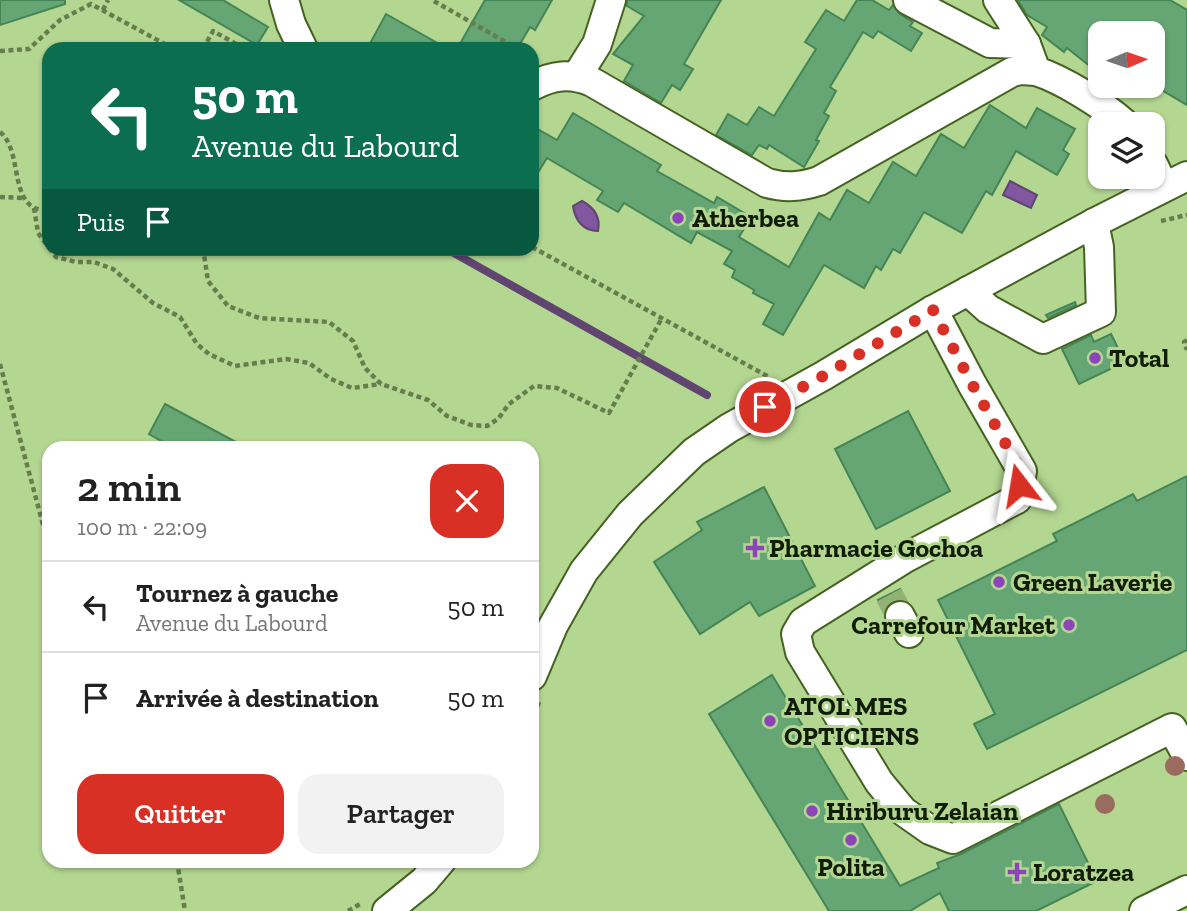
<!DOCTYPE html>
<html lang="fr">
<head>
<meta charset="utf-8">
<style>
  body { margin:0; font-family:"Zilla Slab",serif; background:#f2f2f2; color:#222; height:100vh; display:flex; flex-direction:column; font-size:26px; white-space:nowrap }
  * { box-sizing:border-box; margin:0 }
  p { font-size:23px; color:#767676 }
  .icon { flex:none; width:38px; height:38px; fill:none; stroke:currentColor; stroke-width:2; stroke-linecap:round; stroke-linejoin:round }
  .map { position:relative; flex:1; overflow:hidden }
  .panel { position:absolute; left:42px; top:441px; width:497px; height:427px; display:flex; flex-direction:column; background:#fff; border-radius:21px; box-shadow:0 2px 5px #0004 }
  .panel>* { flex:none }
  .guide { position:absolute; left:42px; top:42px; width:497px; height:214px; border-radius:21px; box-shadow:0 2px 5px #0004; background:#0b6e4f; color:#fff; overflow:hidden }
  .needle { width:46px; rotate:88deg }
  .controls { position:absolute; left:1088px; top:21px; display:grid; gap:14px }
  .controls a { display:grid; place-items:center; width:77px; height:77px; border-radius:14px; background:#fff; box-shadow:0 2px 5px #0004; font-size:35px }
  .pin { position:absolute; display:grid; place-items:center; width:60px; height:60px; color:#fff; margin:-30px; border:4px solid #fff; border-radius:50%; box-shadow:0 2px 7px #0007 }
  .me { position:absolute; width:77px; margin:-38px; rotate:346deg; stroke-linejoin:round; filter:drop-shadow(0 0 5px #0008) }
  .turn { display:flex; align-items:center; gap:24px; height:147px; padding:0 35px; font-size:32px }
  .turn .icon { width:91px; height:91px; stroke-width:2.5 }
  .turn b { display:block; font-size:49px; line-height:60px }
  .then { display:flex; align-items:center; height:66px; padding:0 35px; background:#0003; gap:14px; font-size:26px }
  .round { display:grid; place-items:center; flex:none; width:74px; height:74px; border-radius:21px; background:#f2f2f2 }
  .head { display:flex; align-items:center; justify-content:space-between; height:119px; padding:0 35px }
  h1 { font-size:42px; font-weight:600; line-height:52px }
  .cta { display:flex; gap:14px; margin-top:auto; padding:14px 35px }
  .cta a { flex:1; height:80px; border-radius:21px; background:#d93025; color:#fff; font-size:28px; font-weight:600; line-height:80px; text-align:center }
  .cta a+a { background:#f2f2f2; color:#222 }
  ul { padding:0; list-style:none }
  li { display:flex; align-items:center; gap:21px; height:91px; padding:0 35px; border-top:2px solid #e0e0e0 }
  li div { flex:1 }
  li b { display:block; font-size:26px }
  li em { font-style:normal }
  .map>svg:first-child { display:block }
</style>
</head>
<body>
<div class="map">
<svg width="1187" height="911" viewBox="0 0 1187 911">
  <rect width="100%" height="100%" fill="#b3d691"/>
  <g fill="#81579f" stroke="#5f4570" stroke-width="2">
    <polygon points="1010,181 1037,195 1031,208 1003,195"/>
    <path d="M582,201C595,208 601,217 598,231C583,231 575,220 573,206Z"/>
  </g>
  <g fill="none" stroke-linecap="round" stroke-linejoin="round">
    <polyline stroke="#5f4570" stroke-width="8" points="445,248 707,395"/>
  </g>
  <g fill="#66a674" stroke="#458555" stroke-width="2">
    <polygon points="0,0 65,0 65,4 0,25"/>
    <polygon points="179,0 223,0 268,27 257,45"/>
    <polygon points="485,0 552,0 535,30 530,27 517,49 457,49"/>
    <polygon points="627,0 721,0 684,64 693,69 680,90 672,85 661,103 624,81 633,65 613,54 644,16 627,6"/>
    <polygon points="857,0 872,0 889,10 893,5 900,14 913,22 910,26 922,33 911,51 878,31 873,38 863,32 830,87 836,91 824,113 829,116 816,140 819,141 804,167 769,145 767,149 759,145 752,155 716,135 728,114 747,125 759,107 774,116 816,49 805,42 826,10 844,21"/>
    <polygon points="1018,0 1170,0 1187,10 1187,105 1153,85 1153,33 1101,33 1101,75 1067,48 1064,52 1042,35 1047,27 1027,15"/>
    <polygon points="386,14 448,49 367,49"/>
    <polygon points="990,105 1026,128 1037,108 1075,129 1063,150 1069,154 1057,175 1016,151 992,195 986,191 962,233 924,212 900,253 893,249 881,270 876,266 864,288 824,265 783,335 763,324 774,304 753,293 754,290 732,277 735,270 724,264 732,251 697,232 691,243 624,203 618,212 597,200 603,191 547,158 532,182 532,126 557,140 573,113 661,165 657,171 714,203 717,197 751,217 739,237 789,267 819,213 830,220 847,190 869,203 893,162 916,176 941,134 964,148"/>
    <polygon points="1075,302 1076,305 1048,318 1046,315"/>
    <polygon points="1111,334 1125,362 1079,384 1062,349 1091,335 1094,342"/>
    <polygon points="165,404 247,448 174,448 149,434"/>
    <polygon points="908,411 950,491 876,529 835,449"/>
    <polygon points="1187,476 1187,650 987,749 974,724 995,714 938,600 1057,541 1053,534 1133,494 1137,501"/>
    <polygon points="764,487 815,586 759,616 750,602 700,634 654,562 702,530 697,522"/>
    <polygon points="900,589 906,601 893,601 884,612 878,600"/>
    <polygon points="772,675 900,886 939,868 937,863 961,854 1059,804 1097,881 1036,911 949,911 940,893 910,911 829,911 709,714"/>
  </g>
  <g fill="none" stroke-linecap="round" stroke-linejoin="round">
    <polyline stroke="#92b175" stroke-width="28" stroke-dasharray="28 14" stroke-linecap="butt" points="889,595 900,616"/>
    <g stroke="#446220" stroke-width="32">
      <g id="minor">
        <polyline points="284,0 291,24 303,49"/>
        <polyline points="908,0 990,43 1026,44"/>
        <path d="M998,0L1026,44L1036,71C1064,80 1103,105 1125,124"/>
        <polyline points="577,76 597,44 611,0"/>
        <path d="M532,86C553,75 570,73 592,82L767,183C786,188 800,187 819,181L1012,72L1021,70L1036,71"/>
        <polyline points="1153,164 1164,187"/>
        <polyline points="968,291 988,309 1043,339 1101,312 1099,247 1094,223"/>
        <polyline points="933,310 972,384 1022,471 1017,499 907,557 803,622 796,634 800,652 879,782 903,811 930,830 953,839 1172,728 1187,756"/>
        <polyline points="900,616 909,633"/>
        <polyline points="532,676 553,626 584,571 630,514 694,452 729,428 823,376 933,310 1094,223 1187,176"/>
        <polyline points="387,911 424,881 441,861"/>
        <polyline points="1144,911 1187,890"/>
      </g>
    </g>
    <g stroke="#667e4e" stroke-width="4.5" stroke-dasharray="5 3.5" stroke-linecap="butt">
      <polyline points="434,1 518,49"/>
      <polyline points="103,10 108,0"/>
      <polyline points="203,49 213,31 245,49"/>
      <polyline points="0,51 29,49 60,20 91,4 174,49"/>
      <path d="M0,132C21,149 11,194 33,207C37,210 44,210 49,210"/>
      <polyline points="0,197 24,198"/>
      <polyline points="34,208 38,233 49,248"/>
      <polyline points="1161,221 1187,215"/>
      <polyline points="532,247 769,377"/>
      <polyline points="49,248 56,257 76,262 94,262 113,269 153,303 180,317 197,344 209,354 235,366 286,359 309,363 331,379 352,388 381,384"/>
      <polyline points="203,248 208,281 228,306 259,318 329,322 353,341 365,368 381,384 428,400 447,416 471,425 487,426 498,419 509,404 534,386 557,388 609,413 662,318"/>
      <polyline points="1187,340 1184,342 1187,350"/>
      <polyline points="0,364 49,547"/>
      <polyline points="532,722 539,702"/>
      <polyline points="177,861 185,911"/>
      <polyline points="348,911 362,903"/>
    </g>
    <use href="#minor" stroke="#fff" stroke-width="28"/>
  </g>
  <g fill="#9a6c60">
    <circle cx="1175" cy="766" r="10"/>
    <circle cx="1105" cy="804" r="10"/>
  </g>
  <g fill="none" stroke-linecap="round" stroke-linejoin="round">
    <polyline stroke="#d93025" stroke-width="12" stroke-dasharray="0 21.6" points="765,407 823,376 933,310 972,384 1021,471 1019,485"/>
  </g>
  <g fill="#8c45b8" stroke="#b3d691" stroke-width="2.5">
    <circle cx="678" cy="218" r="7"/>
    <circle cx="1095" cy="358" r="7"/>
    <path d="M751.5 537.5h7v7h7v7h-7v7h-7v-7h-7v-7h7z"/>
    <circle cx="999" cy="582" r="7"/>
    <circle cx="1069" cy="625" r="7"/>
    <circle cx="770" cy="721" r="7"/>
    <circle cx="812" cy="811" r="7"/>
    <circle cx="851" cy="840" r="7"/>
    <path d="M1013.5 861.5h7v7h7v7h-7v7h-7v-7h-7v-7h7z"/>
  </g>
  <g text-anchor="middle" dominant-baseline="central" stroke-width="6" stroke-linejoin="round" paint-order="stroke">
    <g font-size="26" font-weight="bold" fill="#101c03" stroke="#b3d691" text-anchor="start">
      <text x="692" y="218">Atherbea</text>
      <text x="1109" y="358">Total</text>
      <text x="769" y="548">Pharmacie Gochoa</text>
      <text x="1013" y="582">Green Laverie</text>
      <text x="1055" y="625" text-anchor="end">Carrefour Market</text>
      <text x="784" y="706">ATOL MES<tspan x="784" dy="30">OPTICIENS</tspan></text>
      <text x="826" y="811">Hiriburu Zelaian</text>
      <text x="851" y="867" text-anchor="middle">Polita</text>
      <text x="1033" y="872">Loratzea</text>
    </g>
  </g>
</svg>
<div class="controls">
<a><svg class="needle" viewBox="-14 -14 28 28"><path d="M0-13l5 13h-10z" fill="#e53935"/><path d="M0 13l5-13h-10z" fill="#767676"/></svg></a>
<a><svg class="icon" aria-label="layers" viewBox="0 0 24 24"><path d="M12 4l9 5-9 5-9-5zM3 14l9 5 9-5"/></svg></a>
</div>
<div class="pin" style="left:765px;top:407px;background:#d93025"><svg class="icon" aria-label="arrive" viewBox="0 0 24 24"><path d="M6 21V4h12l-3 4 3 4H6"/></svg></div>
<svg class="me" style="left:1019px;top:485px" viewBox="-20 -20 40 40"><path d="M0-17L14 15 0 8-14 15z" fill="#d93025" stroke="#fff" stroke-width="4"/></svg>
<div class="guide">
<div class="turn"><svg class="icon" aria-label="left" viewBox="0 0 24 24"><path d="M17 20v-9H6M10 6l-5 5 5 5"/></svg><div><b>50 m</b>Avenue du Labourd</div></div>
<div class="then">Puis<svg class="icon" aria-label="arrive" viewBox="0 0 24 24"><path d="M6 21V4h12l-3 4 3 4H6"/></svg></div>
</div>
<section class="panel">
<div class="head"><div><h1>2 min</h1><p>100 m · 22:09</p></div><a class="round" style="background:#d93025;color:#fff"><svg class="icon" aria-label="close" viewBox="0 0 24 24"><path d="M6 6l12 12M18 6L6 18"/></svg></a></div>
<ul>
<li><svg class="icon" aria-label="left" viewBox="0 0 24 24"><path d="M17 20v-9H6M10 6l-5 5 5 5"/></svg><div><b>Tournez à gauche</b><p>Avenue du Labourd</p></div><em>50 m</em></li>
<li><svg class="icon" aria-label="arrive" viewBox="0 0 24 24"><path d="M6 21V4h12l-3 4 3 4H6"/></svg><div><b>Arrivée à destination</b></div><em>50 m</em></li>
</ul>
<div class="cta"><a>Quitter</a><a>Partager</a></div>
</section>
</div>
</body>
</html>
